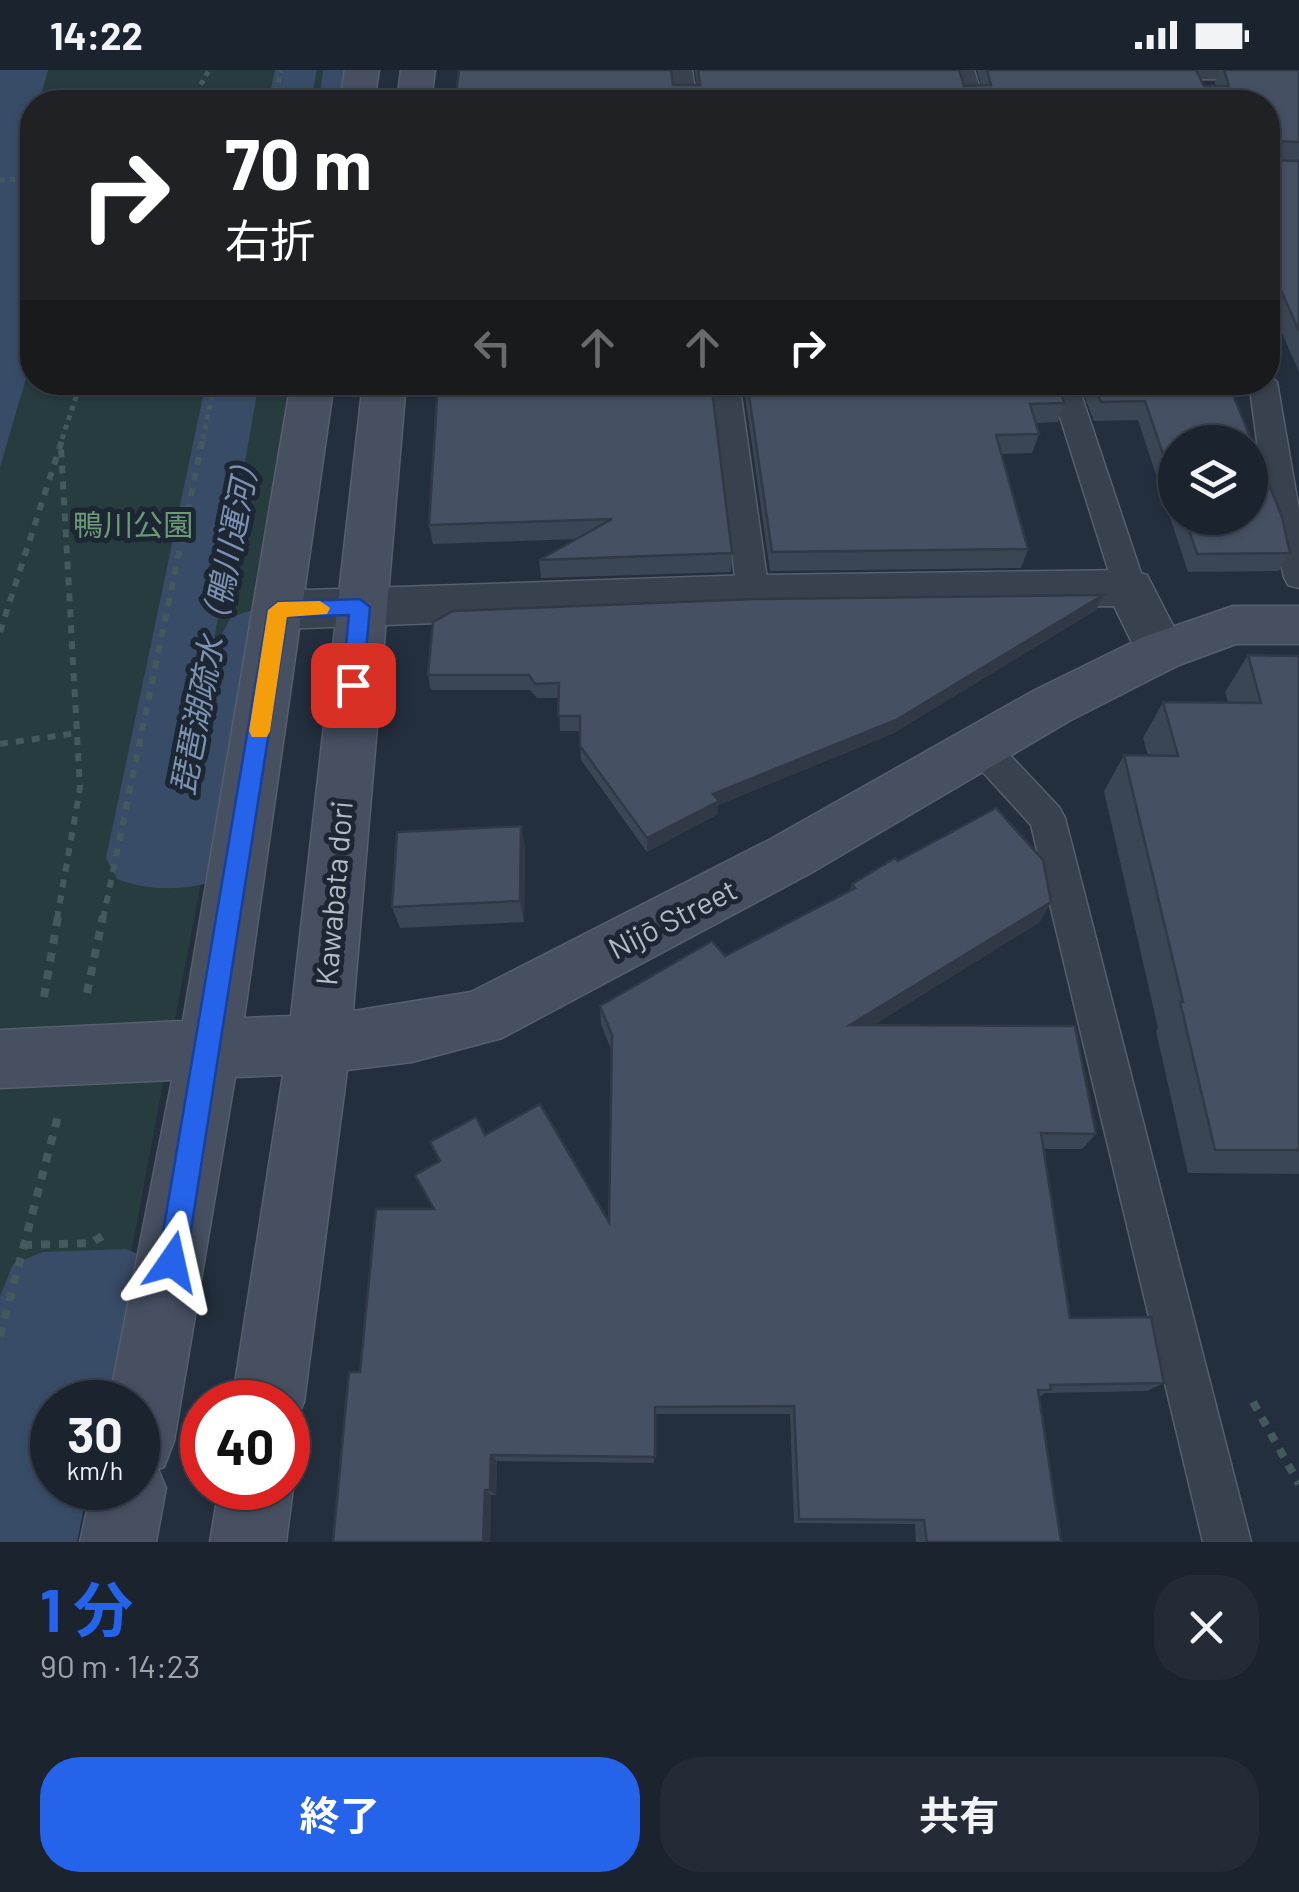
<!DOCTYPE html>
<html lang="ja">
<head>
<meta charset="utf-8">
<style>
  body { margin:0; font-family:Barlow,"Noto Sans JP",sans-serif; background:#242b36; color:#f1f3f6; height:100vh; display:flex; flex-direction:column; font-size:38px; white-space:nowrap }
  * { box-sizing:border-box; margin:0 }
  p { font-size:32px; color:#a0a4aa }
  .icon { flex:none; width:55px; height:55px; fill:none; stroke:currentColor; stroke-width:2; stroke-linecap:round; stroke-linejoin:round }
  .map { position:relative; height:1472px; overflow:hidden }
  .drawer { display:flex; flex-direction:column; background:#1b232e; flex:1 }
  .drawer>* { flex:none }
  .guide { position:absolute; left:20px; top:20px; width:1260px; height:305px; border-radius:40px; box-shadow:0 2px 8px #0004,0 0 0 2px #39404a; background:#202124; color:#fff; overflow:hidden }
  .tools { position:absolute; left:1158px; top:355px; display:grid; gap:20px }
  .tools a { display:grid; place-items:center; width:110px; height:110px; border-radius:50%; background:#1b232e; box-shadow:0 2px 8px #0004,0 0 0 2px #39404a; font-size:50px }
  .speed { position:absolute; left:30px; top:1310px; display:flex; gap:20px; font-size:50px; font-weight:700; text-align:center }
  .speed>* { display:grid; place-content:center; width:130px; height:130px; border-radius:50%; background:#1b232e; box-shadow:0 2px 8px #0004,0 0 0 2px #39404a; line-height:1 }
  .speed small { font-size:25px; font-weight:400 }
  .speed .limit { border:15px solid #d22; background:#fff; color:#111 }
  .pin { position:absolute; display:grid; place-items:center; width:85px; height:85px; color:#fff; margin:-42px; border-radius:20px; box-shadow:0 5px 15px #0006 }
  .me { position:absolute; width:110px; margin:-55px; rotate:11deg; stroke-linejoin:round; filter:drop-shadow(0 0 8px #0008) }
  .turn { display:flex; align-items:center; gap:35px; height:210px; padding:0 40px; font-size:45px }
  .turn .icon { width:130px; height:130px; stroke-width:2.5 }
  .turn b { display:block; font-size:70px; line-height:85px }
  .lanes { display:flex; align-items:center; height:95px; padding:0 40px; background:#0003; justify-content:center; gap:50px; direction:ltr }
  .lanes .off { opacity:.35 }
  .round { display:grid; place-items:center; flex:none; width:105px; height:105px; border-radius:40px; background:#242b36 }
  .headline { display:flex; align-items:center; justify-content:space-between; height:170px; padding:0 40px }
  h1 { font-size:60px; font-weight:700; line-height:75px; color:#2563eb }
  .primary-button { display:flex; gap:20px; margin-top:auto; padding:20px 40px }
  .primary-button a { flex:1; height:115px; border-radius:40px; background:#2563eb; color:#fff; font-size:40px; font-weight:700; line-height:115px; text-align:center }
  .primary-button a+a { background:#242b36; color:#f1f3f6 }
  .status { display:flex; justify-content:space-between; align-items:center; height:70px; padding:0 50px; background:#1b232e; direction:ltr }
  .status svg { height:28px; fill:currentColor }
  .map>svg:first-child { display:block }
</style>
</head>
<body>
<div class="status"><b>14:22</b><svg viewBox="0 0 49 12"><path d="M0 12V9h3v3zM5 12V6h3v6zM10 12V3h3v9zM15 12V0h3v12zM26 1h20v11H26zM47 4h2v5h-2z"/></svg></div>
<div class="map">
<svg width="1299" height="1472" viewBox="0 0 1299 1472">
  <rect width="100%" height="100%" fill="#242f3e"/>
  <polygon fill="#263c3f" points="0,0 347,0 343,32 32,32 32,312 295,313 103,1332 52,1332 52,1418 85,1418 73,1472 0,1472"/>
  <polygon fill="#394c67" points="0,0 48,0 39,32 32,32 32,288 0,397"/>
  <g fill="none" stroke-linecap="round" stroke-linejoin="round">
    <g fill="#394c67" fill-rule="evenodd">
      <polygon points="275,0 317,0 310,32 268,32"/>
      <polygon points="323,0 365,0 361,32 319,32"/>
      <path d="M206,312H259L203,633L209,631L222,564L231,547L253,540L275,547L284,564L269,650L260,668L252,671L234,787L223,808C188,821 152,822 117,809L106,788Z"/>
      <polygon points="126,1179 156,1191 168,1221 147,1332 138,1355 138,1332 52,1332 52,1418 88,1418 77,1472 0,1472 0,1227 13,1194 43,1182"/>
    </g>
    <g stroke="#565f6c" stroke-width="3">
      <g id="lane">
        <polygon points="670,0 692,0 697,32 675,32"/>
        <polygon points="952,0 974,0 984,32 962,32"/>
        <polygon points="1185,0 1299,0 1299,10 1195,9 1187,7"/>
        <polygon points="1268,304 1277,312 1299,440 1299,518 1288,515 1284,507 1262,408 1249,312 1268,312"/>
        <polygon points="711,312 739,312 769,523 764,531 753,535 742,531 737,523"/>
        <polygon points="1049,312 1077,312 1146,518 1141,526 1130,530 1119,526 1114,518"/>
        <polygon points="981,663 993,667 1059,737 1065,748 1251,1472 1203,1472 1031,755 969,687 964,677 969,667"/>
      </g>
    </g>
    <g stroke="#565f6c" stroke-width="3">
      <polygon id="street" points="1130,500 1147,505 1186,581 1179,595 1161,601 1143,595 1114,536 753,541 278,559 261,553 253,540 261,527 278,521 753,505"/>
    </g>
    <g stroke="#565f6c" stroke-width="3">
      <g id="secondary">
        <polygon points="345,0 379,0 374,32 340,32"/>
        <polygon points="401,0 435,0 431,32 397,32"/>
        <polygon points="291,312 334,312 244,948 291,946 363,312 406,312 353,941 471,922 769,770 1035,620 1143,567 1233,536 1299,536 1299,574 1236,574 1179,595 1071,650 809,804 502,968 412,992 347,1000 304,1332 293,1357 288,1360 288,1332 232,1332 283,1005 235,1007 174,1371 164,1397 158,1399 166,1418 156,1472 80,1472 92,1418 138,1418 138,1332 109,1332 172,1010 0,1018 0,960 183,951"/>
        <polygon points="288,1404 293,1418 286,1472 210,1472 219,1418 288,1418"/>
      </g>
    </g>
    <g stroke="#44595c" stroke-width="5" stroke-dasharray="5 5" stroke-linecap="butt">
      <polyline points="191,32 209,0"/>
      <polyline points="274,32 281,0"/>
      <polyline points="0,110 32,109"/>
      <polyline points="62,369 81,312"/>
      <polyline points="203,369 215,312"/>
    </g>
    <g stroke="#44595c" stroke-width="6" stroke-dasharray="8 8" stroke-linecap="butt">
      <polyline points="0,562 63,367"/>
      <polyline points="0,674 77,663"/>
      <polyline points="57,849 80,718 61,377"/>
      <polyline points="103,849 203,367"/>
    </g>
    <g stroke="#44595c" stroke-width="8" stroke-dasharray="9 9" stroke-linecap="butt">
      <polyline points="87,923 103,846"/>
      <polyline points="44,927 58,846"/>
      <polyline points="23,1175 91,1173 109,1162"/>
      <polyline points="0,1266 58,1046"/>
      <polyline points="1253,1332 1299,1414"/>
    </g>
    <use href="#lane" fill="#38414e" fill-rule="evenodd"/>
    <use href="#street" fill="#38414e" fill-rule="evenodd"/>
    <use href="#secondary" fill="#465061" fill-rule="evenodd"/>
  </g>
  <g fill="#3b4654" fill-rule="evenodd">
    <polygon points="695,0 959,0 964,16 981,15 977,0 1196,0 1204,16 1216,16 1215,13 1219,0 1299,0 1299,302 1268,231 1268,32 673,15 697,15"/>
    <polygon points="438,312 732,483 731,502 541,508 539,490 576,469 433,474 429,455"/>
    <polygon points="743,312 1058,312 1064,333 1058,352 1035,353 1039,364 1032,383 1001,384 1028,479 1021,498 770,501"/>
    <path d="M1079,312H1228L1290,483L1279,501L1188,502L1138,350L1094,351ZM1175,372L1250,448H1175Z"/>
    <polygon points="1103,525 1096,540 892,664 718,735 718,744 647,782 581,690 580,661 560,661 559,628 537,628 530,620 431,620 428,605"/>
    <polygon points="1248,585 1299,586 1299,1104 1188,1103 1156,961 1158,958 1104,721 1124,685 1148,686 1143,668 1163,632 1228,632 1225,622"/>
    <polygon points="521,756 525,779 524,852 400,858 392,837"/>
    <polygon points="898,791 1040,852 873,955 1096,1064 1082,1079 1043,1079 1070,1248 1164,1313 1147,1321 1045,1323 1039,1327 1061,1472 916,1472 915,1454 794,1453 790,1344 655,1344 654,1393 497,1391 496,1425 491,1425 490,1472 360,1302 433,1139 439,1092 430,1072 609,1152 611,979 601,954 600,936 725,886 850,821 852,814"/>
  </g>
  <g fill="#303945">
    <polygon points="1103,525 1096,540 892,664 718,735 718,744 647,782 647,768 713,724"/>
    <polygon points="521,756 525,779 524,852 520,831"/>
    <polygon points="1051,832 1040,852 845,973 850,955"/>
    <polygon points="491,1385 497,1391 496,1425 490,1420"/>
    <polygon points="485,1420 491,1425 490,1472 483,1472"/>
  </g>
  <g fill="#455162" stroke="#303945" stroke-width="2.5">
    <polygon points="459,0 671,0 673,15 700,15 698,0 959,0 964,16 991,15 987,0 1196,0 1204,16 1229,16 1224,0 1299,0 1299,72 1274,71 1274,90 1299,91 1299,261 1268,191 1268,32 455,32"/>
    <polygon points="438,312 711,312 732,483 539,490 612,449 429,455"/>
    <polygon points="747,312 1058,312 1064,333 1030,334 1039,364 996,365 1028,479 772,482"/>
    <polygon points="1093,312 1228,312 1282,447 1290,483 1197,484 1185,448 1250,448 1250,372 1175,372 1175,419 1145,331 1101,332"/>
    <polygon points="1103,525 896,650 713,724 719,731 647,768 580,676 580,646 558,646 559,613 535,614 529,605 428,605 433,552 453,541 755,529"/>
    <polygon points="1248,585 1299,586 1299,1080 1215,1080 1180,932 1183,932 1124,685 1178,686 1163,632 1261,633"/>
    <polygon points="996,738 1043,790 1051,832 850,955 1075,956 1096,1064 1041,1063 1070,1248 1151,1247 1164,1313 1050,1315 1051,1320 1038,1320 1061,1472 927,1472 924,1450 799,1449 794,1336 655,1337 655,1387 491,1385 490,1420 485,1420 483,1472 333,1472 349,1302 360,1302 376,1139 434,1139 415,1105 440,1091 430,1072 476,1047 485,1065 540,1034 609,1152 612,965 600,936 712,871 725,886 855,818 852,814 895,788 898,791"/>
    <polygon points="521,756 520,831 392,837 397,762"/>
  </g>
  <polygon fill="#2563eb" stroke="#184099" stroke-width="2.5" points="360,529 370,537 363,615 353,624 342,615 349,545 287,547 186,1192 182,1202 172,1206 162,1202 158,1192 268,540 278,532"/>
  <polygon fill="#f59e0b" points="320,531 330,538 327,544 287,547 270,661 267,667 252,667 249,661 268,540 278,532"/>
  <g text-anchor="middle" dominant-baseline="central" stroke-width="10" stroke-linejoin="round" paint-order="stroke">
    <g font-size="30" fill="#6b9a76" stroke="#1d2633">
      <text x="133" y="454">鴨川公園</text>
    </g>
    <g font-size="30" fill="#b4bcc9" stroke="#1d2633">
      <text transform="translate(333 823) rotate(-85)">Kawabata dori</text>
      <text transform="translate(672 848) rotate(-27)">Nijō Street</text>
    </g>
    <g font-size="32" font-style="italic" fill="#7c92b1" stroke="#1d2633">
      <text transform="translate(214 551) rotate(-79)">琵琶湖疏水（鴨川運河）</text>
    </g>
  </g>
</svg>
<div class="tools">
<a><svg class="icon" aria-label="layers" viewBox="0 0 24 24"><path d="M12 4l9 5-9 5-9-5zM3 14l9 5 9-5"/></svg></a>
</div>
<div class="speed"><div>30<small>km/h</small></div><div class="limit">40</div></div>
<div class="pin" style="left:353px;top:615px;background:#d93025"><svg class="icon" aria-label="arrive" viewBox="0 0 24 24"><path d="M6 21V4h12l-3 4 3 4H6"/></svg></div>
<svg class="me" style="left:172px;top:1192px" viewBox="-20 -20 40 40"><path d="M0-17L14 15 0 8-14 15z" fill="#2563eb" stroke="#fff" stroke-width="4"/></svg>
<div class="guide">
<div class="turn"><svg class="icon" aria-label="right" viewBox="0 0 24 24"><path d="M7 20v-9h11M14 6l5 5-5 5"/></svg><div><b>70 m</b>右折</div></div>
<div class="lanes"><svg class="icon off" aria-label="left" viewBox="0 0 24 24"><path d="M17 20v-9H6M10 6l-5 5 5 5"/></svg><svg class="icon off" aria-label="ahead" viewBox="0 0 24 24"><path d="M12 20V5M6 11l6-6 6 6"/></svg><svg class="icon off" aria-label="ahead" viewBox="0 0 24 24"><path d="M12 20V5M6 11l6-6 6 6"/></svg><svg class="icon" aria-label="right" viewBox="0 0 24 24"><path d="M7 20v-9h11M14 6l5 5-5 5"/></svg></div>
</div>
</div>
<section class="drawer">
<div class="headline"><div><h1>1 分</h1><p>90 m · 14:23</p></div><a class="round"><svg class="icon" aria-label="close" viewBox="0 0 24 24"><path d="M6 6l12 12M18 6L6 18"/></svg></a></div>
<div class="primary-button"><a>終了</a><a>共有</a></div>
</section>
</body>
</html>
